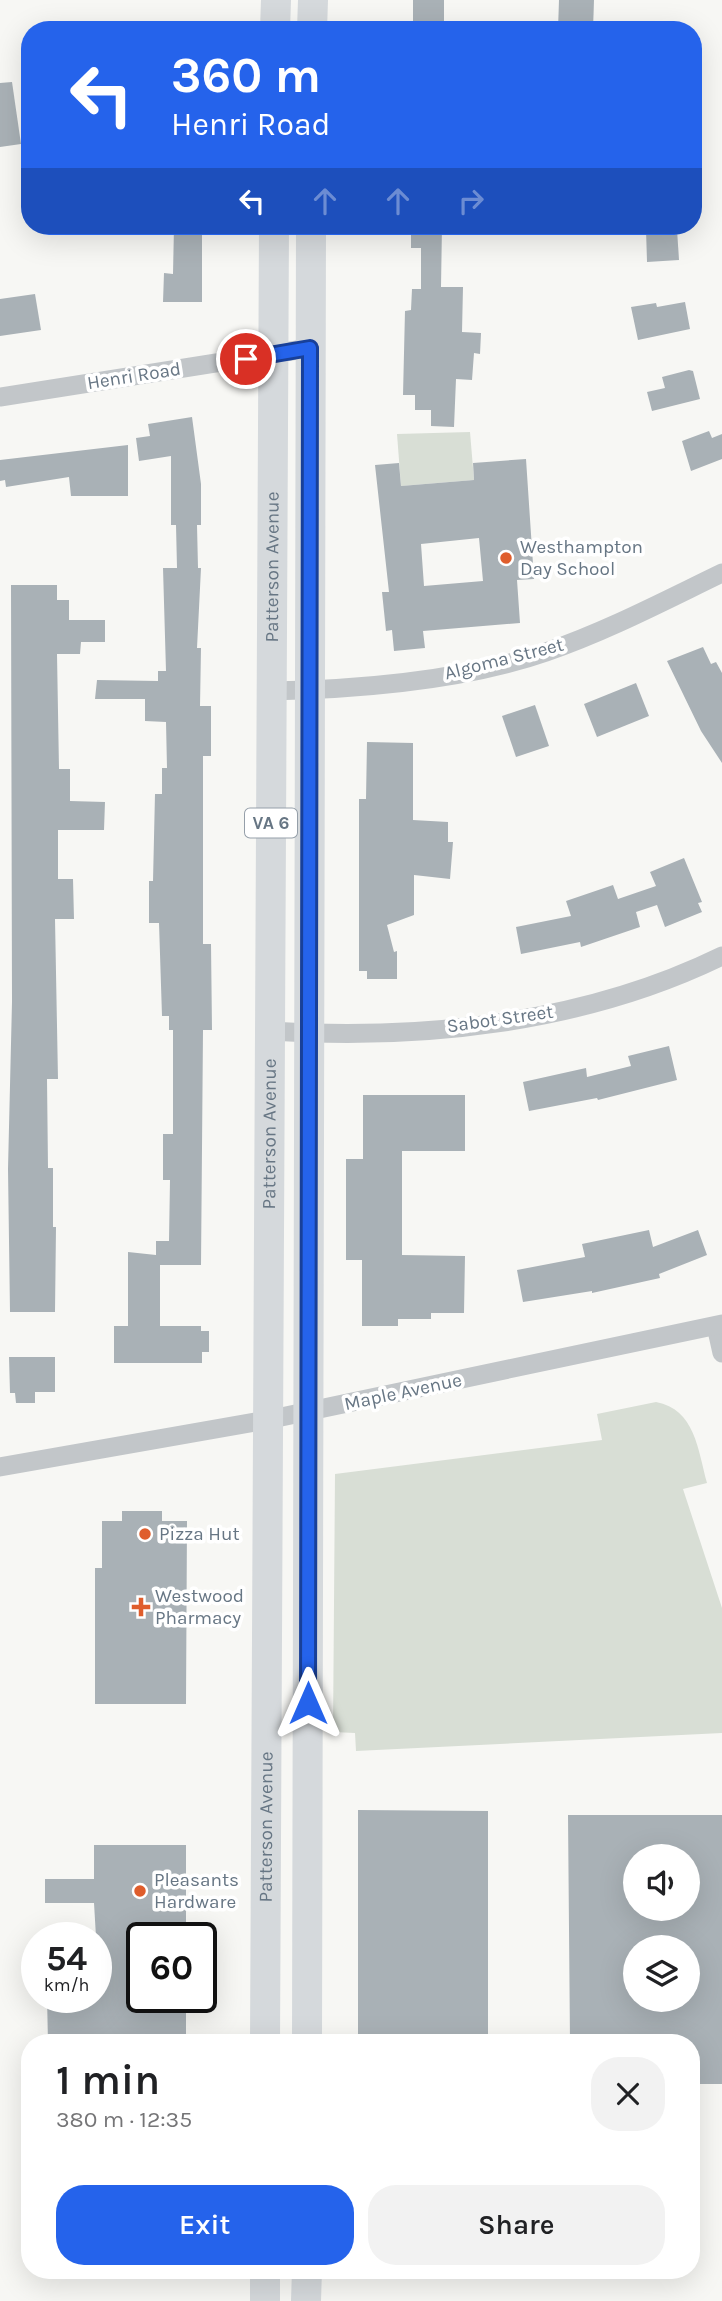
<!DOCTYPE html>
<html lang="en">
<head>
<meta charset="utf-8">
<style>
  body { margin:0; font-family:Karla,sans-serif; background:#f2f2f2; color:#202124; height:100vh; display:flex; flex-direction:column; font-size:26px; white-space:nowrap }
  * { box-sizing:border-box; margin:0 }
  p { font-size:23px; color:#757577 }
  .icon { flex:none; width:38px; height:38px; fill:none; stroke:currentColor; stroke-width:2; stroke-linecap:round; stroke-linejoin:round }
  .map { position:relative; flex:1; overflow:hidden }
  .sheet { position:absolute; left:21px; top:2034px; width:679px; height:245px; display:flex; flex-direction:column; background:#fff; border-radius:28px; box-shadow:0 7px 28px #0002 }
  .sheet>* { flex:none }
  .banner { position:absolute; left:21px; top:21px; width:681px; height:214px; border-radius:28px; box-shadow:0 7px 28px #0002; background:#2563eb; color:#fff; overflow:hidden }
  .buttons { position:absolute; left:623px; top:1844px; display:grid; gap:14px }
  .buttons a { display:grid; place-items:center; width:77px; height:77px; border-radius:50%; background:#fff; box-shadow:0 7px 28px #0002; font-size:35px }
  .speed { position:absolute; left:21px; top:1922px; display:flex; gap:14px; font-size:35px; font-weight:700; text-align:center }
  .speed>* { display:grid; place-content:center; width:91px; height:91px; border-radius:50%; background:#fff; box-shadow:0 7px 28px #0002; line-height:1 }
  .speed small { font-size:18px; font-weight:400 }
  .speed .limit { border:4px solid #111; border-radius:10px; background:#fff; color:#111 }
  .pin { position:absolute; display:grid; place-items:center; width:60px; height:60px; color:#fff; margin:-30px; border:4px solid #fff; border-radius:50%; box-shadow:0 2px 7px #0007 }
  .me { position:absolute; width:77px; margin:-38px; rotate:0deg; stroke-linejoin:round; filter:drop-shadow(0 0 5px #0008) }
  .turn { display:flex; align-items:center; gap:24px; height:147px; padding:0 35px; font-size:32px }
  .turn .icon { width:91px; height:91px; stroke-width:2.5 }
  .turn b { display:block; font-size:49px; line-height:60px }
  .lanes { display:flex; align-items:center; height:66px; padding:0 35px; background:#0003; justify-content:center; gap:35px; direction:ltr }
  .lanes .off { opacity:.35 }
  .round { display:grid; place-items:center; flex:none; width:74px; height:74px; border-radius:28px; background:#f2f2f2 }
  .overview { display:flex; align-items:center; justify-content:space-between; height:119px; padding:0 35px }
  h1 { font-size:42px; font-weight:600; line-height:52px }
  .cta { display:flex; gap:14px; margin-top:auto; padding:14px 35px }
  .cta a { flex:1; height:80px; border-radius:28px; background:#2563eb; color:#fff; font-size:28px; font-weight:600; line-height:80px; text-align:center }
  .cta a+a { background:#f2f2f2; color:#202124 }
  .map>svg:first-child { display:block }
</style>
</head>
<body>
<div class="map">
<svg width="722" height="2301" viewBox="0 0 722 2301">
  <rect width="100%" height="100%" fill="#f7f7f4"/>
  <g fill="#d8ded5">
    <polygon points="470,432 474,480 401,486 397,434"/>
    <path d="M656,1402C695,1409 698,1450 707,1483L683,1489L722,1608V1733L356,1751L355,1733L333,1732L335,1474L602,1440L597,1414Z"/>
  </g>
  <g fill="#a9b1b6" fill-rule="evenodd">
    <rect x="413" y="0" width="31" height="26"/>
    <polygon points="559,0 594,0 593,30 558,30"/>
    <polygon points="12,82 21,144 0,147 0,83"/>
    <polygon points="174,226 202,226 202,302 163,302 164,273 173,274"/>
    <polygon points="411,226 442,226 441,287 463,287 462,332 481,333 480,354 474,353 472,380 456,379 454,427 431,426 431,410 415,410 415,395 403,395 405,311 411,310 412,289 421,289 421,248 411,248"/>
    <polygon points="677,229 679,260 647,262 646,230"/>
    <polygon points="35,294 41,330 0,336 0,299"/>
    <polygon points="685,302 690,329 638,340 631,307 656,303 657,307"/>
    <polygon points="689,370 693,371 700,399 652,411 647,392 665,388 662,377"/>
    <polygon points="192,417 201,484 201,525 197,525 198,568 201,568 197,648 201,648 200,706 211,706 211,756 203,756 203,944 211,944 212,1030 203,1030 201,1265 160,1265 160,1326 201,1326 201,1331 209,1331 209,1352 202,1352 202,1363 114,1363 114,1326 128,1326 128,1252 156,1255 156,1241 169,1241 170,1180 163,1180 163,1134 173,1134 173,1030 169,1030 169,1016 162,1016 159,923 149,923 149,881 153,881 155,794 162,794 162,768 167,768 166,722 145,721 145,699 95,699 97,680 158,681 158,671 166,671 163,568 177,568 176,525 171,525 171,456 139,461 136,438 150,436 148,424"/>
    <polygon points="709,431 712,438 722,434 722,459 691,471 682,441"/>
    <polygon points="128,445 128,496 71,496 69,477 6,487 5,480 0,481 0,460"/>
    <path d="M526,459L534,579L517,580L520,623L423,631L425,648L394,651L392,630L386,631L382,592H389L375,465L399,463L401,486L474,480L473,463ZM479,538L483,581L424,586L421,544Z"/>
    <polygon points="11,585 57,585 57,600 69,600 69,620 105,620 105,642 81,642 80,654 57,654 59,769 70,769 70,801 105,802 104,830 58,830 58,879 73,879 74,919 55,919 58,1079 47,1079 48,1168 53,1168 53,1227 56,1227 55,1312 10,1312 8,1169 12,1002"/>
    <polygon points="703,647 711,664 716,662 722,673 722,763 701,731 667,661"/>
    <polygon points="636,683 649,716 597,737 584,704"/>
    <polygon points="535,705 549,746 516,757 502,716"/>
    <polygon points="367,742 413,743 413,820 448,822 448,842 453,842 450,879 414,875 414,915 387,925 394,952 397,951 397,979 367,979 367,971 359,971 359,799 366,799"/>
    <polygon points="684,858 702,902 698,903 702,912 665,927 657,905 636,912 640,927 581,947 580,942 521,954 516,927 571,916 566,901 613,885 618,899 656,886 650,872"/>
    <polygon points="669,1046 677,1080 598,1100 597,1098 529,1111 523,1082 586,1068 587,1077 631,1066 628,1056"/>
    <polygon points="363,1095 465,1095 465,1151 402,1151 402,1255 465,1256 464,1313 431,1313 431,1319 398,1319 398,1326 362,1326 362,1260 346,1260 346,1159 363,1159"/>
    <polygon points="649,1230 653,1247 698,1230 707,1255 659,1274 660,1278 592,1293 592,1291 523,1302 517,1270 585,1257 582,1244"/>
    <polygon points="9,1357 55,1357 55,1392 35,1392 35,1403 16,1403 15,1393 10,1393"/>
    <polygon points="122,1511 162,1511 162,1521 187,1521 186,1704 95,1704 95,1568 102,1568 102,1521 122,1521"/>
    <polygon points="358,1810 488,1811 488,2042 358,2042"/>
    <path d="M568,1815H722V2084H691V2042H570ZM635,1857H688V1909H635ZM635,1948H688V2000H635Z"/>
    <polygon points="94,1845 186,1845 186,1937 142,1937 142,1997 186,1997 186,2042 48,2042 47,1997 96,1997 96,1937 94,1903 45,1903 45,1879 94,1879"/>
  </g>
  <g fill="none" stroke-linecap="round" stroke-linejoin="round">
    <g stroke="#c2c6c9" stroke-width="19">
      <polyline points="0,397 310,348"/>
      <path d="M272,691C360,689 463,681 546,652C607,631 664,601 722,573"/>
      <path d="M270,1031C421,1041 585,1023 722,956"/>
      <polyline points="716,1326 722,1353"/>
      <polyline points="0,1467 267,1420 722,1324"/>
    </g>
    <g stroke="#d5d9dc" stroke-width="30">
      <polyline points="275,30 276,0"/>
      <polyline points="312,30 313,0"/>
      <path id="s1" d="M265,2042L274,226"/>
      <polyline points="307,2042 311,226"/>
      <polyline points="265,2301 265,2270"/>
      <polyline points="306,2301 307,2270"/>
    </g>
  </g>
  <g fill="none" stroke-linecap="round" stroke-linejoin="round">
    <g stroke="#184099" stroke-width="18">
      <polyline id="route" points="246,359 310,348 308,1703"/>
    </g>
    <use href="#route" stroke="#2563eb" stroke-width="12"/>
  </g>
  <g fill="#df5d2c" stroke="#fff" stroke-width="2.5">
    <circle cx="506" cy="558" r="7"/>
    <circle cx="145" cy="1534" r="7"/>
    <path d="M137.5 1596.5h7v7h7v7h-7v7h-7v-7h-7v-7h7z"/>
    <circle cx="140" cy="1891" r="7"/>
  </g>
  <g text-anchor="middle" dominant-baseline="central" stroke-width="7" stroke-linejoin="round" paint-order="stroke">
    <rect fill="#fff" stroke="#959fa9" stroke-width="2" x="245" y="808.5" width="52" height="29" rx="5"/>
    <g font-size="18" font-weight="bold" fill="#677684">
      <text x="271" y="823">VA 6</text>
    </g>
    <g font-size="19" fill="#677684" stroke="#fff">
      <text transform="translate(134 376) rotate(-9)">Henri Road</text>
      <text stroke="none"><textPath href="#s1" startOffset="1475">Patterson Avenue</textPath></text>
      <text transform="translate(504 659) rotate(-14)">Algoma Street</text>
      <text transform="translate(500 1019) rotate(-8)">Sabot Street</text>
      <text stroke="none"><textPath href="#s1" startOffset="908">Patterson Avenue</textPath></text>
      <text transform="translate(403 1392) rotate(-12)">Maple Avenue</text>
      <text stroke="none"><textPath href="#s1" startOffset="215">Patterson Avenue</textPath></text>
    </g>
    <g font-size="19" fill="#677684" stroke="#fff" text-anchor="start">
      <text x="520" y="547">Westhampton<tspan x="520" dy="22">Day School</tspan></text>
      <text x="159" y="1534">Pizza Hut</text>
      <text x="155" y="1596">Westwood<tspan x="155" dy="22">Pharmacy</tspan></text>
      <text x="154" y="1880">Pleasants<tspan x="154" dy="22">Hardware</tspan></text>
    </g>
  </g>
</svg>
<div class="buttons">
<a><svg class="icon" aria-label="sound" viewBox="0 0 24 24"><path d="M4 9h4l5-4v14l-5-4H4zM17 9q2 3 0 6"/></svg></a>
<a><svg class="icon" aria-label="layers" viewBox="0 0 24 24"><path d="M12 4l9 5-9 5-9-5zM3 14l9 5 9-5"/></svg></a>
</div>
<div class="speed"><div>54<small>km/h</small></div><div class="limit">60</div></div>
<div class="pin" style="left:246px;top:359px;background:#d93025"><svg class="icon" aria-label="arrive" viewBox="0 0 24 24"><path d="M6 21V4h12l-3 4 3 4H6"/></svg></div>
<svg class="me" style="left:308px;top:1703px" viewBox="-20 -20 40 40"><path d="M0-17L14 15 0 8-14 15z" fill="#2563eb" stroke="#fff" stroke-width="4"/></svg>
<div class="banner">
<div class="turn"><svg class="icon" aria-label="left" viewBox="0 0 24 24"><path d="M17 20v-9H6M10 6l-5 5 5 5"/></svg><div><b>360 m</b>Henri Road</div></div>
<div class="lanes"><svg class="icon" aria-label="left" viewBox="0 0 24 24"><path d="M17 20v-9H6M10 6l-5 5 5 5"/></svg><svg class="icon off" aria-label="ahead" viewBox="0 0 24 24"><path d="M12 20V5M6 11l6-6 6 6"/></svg><svg class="icon off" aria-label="ahead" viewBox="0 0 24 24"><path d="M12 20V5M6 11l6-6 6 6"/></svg><svg class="icon off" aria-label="right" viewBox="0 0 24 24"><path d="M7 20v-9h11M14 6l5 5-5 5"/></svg></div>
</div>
<section class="sheet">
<div class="overview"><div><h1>1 min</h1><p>380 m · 12:35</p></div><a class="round"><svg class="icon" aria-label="close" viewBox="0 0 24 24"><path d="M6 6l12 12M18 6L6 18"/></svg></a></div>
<div class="cta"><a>Exit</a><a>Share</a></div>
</section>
</div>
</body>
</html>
